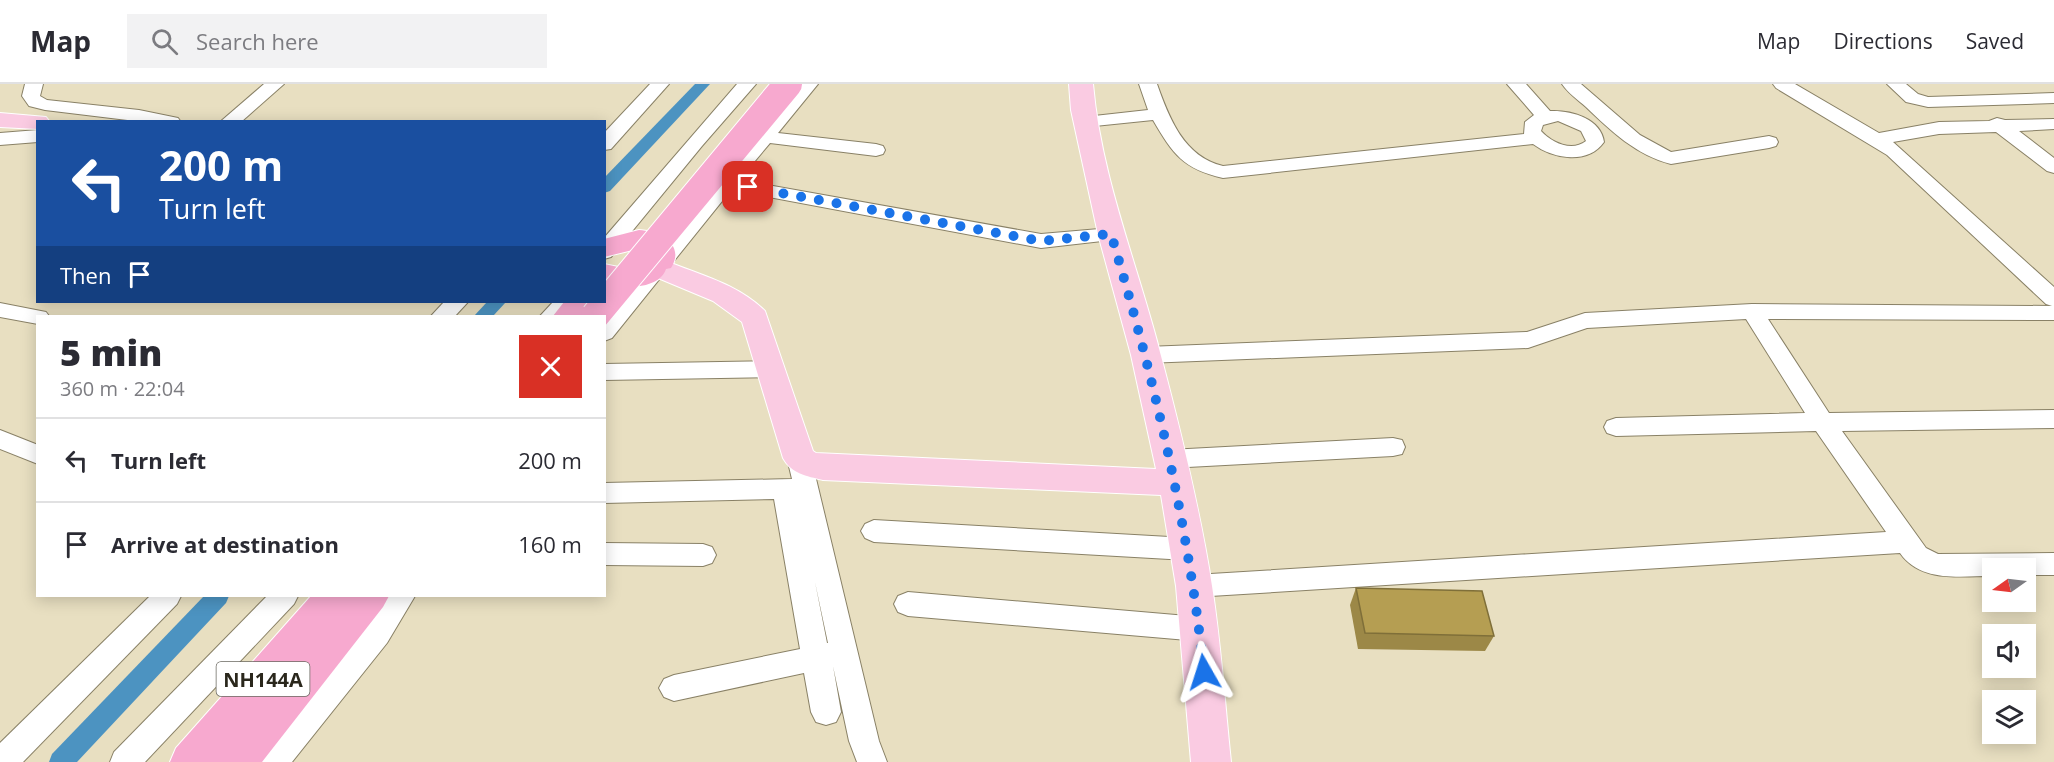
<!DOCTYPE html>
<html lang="en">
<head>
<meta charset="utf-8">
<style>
  body { margin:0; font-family:"Open Sans",sans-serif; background:#f2f2f3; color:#2b2b33; height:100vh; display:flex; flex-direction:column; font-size:22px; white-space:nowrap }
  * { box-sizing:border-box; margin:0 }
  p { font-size:20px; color:#7c7c81 }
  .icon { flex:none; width:33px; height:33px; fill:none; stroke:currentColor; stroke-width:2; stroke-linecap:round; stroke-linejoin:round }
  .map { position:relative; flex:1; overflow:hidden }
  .details { position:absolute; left:36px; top:231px; width:570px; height:282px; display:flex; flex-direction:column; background:#fff; border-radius:0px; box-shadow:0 3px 15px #0003 }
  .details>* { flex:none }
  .banner { position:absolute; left:36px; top:36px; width:570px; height:183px; border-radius:0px; box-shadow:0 3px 15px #0003; background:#1a4fa0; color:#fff; overflow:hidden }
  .needle { width:39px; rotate:256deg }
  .tools { position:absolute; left:1982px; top:474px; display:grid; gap:12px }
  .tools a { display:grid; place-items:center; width:54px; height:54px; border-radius:0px; background:#fff; box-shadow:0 3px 15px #0003; font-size:30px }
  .pin { position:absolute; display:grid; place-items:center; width:51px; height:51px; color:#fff; margin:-26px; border-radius:12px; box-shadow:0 3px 9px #0006 }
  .me { position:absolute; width:66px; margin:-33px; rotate:354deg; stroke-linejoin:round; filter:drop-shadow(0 0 4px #0008) }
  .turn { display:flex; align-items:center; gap:21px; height:126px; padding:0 24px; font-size:27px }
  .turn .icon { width:78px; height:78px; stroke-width:2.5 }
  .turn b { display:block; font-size:42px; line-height:51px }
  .then { display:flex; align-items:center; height:57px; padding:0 24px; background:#0003; gap:12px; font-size:22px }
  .round { display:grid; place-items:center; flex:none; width:63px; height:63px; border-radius:0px; background:#f2f2f3 }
  .overview { display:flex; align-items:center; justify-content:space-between; height:102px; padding:0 24px }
  h1 { font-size:36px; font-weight:800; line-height:45px }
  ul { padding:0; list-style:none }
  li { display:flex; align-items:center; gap:18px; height:84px; padding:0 24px; border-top:2px solid #e1e1e2 }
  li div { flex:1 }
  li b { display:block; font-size:22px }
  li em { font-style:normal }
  header { display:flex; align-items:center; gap:36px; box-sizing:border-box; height:84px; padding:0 30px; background:#fff; border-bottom:2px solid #e1e1e2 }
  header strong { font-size:28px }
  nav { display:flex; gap:33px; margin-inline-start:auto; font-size:21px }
  .search { width:420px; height:54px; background:#f2f2f3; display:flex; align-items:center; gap:15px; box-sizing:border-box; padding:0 21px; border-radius:0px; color:#7c7c81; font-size:22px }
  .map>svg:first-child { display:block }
</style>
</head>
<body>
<header>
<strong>Map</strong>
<div class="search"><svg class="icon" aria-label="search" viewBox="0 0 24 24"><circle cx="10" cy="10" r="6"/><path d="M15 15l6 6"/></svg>Search here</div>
<nav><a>Map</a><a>Directions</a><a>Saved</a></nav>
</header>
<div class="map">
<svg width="2054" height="678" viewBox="0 0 2054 678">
  <rect width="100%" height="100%" fill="#e8dfc1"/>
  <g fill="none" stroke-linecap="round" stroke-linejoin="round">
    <g fill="#4c93c1" fill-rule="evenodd">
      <polygon points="695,0 710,0 610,107 604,109 604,94"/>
      <polygon points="487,218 506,218 493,232 474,232"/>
      <polygon points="204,512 229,512 226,519 77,678 49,678 52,670"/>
    </g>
    <g stroke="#898166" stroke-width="2">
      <g id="minor">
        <polygon points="25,0 43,0 40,12 47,16 139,26 178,34 181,38 144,38 45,26 29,22 22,12"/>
        <polygon points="264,0 284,0 241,38 220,38"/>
        <polygon points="650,0 669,0 611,65 604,66 604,49"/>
        <polygon points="737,0 756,0 702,62 611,173 604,175 604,154"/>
        <polygon points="800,0 818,0 778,49 876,60 883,62 885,66 883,70 876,72 770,59 739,96 1041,150 1111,144 1118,145 1121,150 1118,155 1111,156 1041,164 731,106 612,254 604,257 604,233"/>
        <path d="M1139,0H1157C1169,34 1184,73 1223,82L1524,50L1525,38L1534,31L1507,0H1526L1550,27C1570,26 1601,34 1604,58C1588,81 1553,75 1533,60L1223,94C1183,85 1173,70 1153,36L1085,43L1079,42L1076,38L1079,34L1085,33L1148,26ZM1558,37L1581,47L1586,57C1572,68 1552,59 1541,47L1543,41Z"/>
        <path d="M1562,0H1581L1640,51L1671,68L1769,52L1776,54L1778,58L1776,62L1769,64L1671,80C1636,71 1611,47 1586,23C1578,16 1568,9 1562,0Z"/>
        <path d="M1773,0H1795L1879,49L1939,38L1989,37L1997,34L2005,36L2054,35V45L2019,47L2054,74V89L2047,87L1996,48L1939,50L1893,58L2054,203V236L1768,235L1829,329L2054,326V344L1842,347L1926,464L1938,470L2054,469V491H2025V484H1992V492C1960,492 1921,499 1900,469L1194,513L1184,510L1180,502L1184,494L1194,491L1886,448L1816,347L1616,352L1607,349L1604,343L1607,337L1616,334L1805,329L1746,235L1587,244L1528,264L1146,279L1138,277L1135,271L1138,265L1146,263L1527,248L1585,229L1752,220L2052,222L2046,220L1887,71L1776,4Z"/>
        <polygon points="1887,0 1906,0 1918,10 1928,13 2054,9 2054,19 1928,23 1906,18"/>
        <polygon points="38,46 38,58 0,61 0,49"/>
        <polygon points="444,218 468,218 455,232 431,232"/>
        <polygon points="553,218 576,218 563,232 540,232"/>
        <polygon points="0,219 46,228 49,232 38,232 38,240 0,233"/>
        <polygon points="772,277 780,279 783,285 780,291 772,293 604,296 604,280"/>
        <polygon points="0,346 38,361 38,380 0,365"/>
        <polygon points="1393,354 1402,356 1405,363 1402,370 1393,372 1169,384 1160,382 1157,375 1160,368 1169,366"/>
        <path d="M799,365L808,367L811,374L879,657L887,678H857L849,657L833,582L841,628L836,638L826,641L816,638L811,628L804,589L674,617L664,613L659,604L664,595L674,591L800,565L774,415L604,419V399L792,395L787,374L790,367ZM815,498L828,559H827Z"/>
        <polygon points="874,436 1187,454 1196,457 1200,465 1196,473 1187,476 874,458 865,454 861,447 865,440"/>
        <polygon points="604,459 703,460 712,463 716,471 712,479 703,482 604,481"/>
        <polygon points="908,508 1199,533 1209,536 1213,545 1209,554 1199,557 908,532 898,528 894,520 898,512"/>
        <polygon points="150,512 181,512 177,520 23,678 0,678 0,659"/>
        <polygon points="267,512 298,512 294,520 145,678 110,678 114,668"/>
        <polygon points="386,512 415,512 387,559 292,678 258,678 262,668 367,541"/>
      </g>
    </g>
    <g stroke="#fff" stroke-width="2">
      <g id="major">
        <path d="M1069,0H1093C1101,93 1138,182 1161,272C1181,348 1200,425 1212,502C1221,560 1225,620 1231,678H1191L1176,502L1161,411L823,396C806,392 792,390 783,374L742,238L713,217L646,189L642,183L646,177L656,174L666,177C700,191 738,200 765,227L813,367L816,369L1156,385L1131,271L1098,150L1071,26Z"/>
        <polygon points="0,29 46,33 50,38 38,38 38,45 0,43"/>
      </g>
    </g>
    <g stroke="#fff" stroke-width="2">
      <g id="highway">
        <path d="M639,146C659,147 686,160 671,184L666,185C659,206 622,205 604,200V180L628,185L647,178V167L641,164L604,173V155Z"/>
        <polygon points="564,218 596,218 585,232 553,232"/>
        <polygon points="311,512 389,512 383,523 262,678 170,678 176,664"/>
      </g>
    </g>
    <use href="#minor" fill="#fff" fill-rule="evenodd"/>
    <use href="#major" fill="#facbe2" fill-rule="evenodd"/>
    <use href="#highway" fill="#f7a9cf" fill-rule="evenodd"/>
    <g stroke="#fff" stroke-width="30" stroke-linecap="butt">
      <polyline id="highway-bridge" points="595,232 788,0"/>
    </g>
    <use href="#highway-bridge" stroke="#f7a9cf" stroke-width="28"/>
  </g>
  <polygon fill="#9c8847" points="1356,504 1494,552 1485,567 1358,565 1350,521"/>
  <polygon fill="#b59e52" stroke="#7f6f39" stroke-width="1.5" points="1356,504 1482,507 1494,552 1365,549"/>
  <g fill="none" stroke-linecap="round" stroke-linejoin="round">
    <path stroke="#1a73e8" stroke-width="10" stroke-dasharray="0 18" d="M748,103L1041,157L1111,150C1154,294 1188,439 1204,588"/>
  </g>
  <g text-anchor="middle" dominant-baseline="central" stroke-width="5" stroke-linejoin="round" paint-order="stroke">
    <rect fill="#fff" stroke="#6a6860" stroke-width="1.5" x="216.5" y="578" width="93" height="34" rx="4.5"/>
    <g font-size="20" font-weight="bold" fill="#2a271c">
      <text x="263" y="595">NH144A</text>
    </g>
  </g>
</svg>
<div class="tools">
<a><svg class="needle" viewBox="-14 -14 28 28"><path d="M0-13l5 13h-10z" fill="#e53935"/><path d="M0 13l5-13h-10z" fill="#7c7c81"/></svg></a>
<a><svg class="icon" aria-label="sound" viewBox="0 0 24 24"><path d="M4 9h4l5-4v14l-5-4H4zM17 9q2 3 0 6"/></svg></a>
<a><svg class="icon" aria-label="layers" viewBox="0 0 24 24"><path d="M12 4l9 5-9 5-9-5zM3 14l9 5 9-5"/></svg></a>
</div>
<div class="pin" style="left:748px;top:103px;background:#d93025"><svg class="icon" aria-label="arrive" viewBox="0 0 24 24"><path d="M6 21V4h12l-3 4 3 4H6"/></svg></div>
<svg class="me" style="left:1204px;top:588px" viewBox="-20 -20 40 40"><path d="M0-17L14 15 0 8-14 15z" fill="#1a73e8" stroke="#fff" stroke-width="4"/></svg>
<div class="banner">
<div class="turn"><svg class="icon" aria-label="left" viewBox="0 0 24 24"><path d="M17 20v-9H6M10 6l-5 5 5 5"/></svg><div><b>200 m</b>Turn left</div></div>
<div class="then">Then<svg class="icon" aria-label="arrive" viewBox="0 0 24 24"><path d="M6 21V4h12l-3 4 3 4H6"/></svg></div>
</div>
<section class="details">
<div class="overview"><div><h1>5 min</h1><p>360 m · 22:04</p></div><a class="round" style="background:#d93025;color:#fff"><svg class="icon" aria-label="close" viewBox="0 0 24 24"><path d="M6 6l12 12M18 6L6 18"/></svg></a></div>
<ul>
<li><svg class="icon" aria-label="left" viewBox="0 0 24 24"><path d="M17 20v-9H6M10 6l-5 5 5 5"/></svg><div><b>Turn left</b></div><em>200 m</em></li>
<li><svg class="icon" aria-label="arrive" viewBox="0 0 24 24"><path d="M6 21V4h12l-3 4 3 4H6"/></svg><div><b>Arrive at destination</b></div><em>160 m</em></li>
</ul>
</section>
</div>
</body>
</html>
